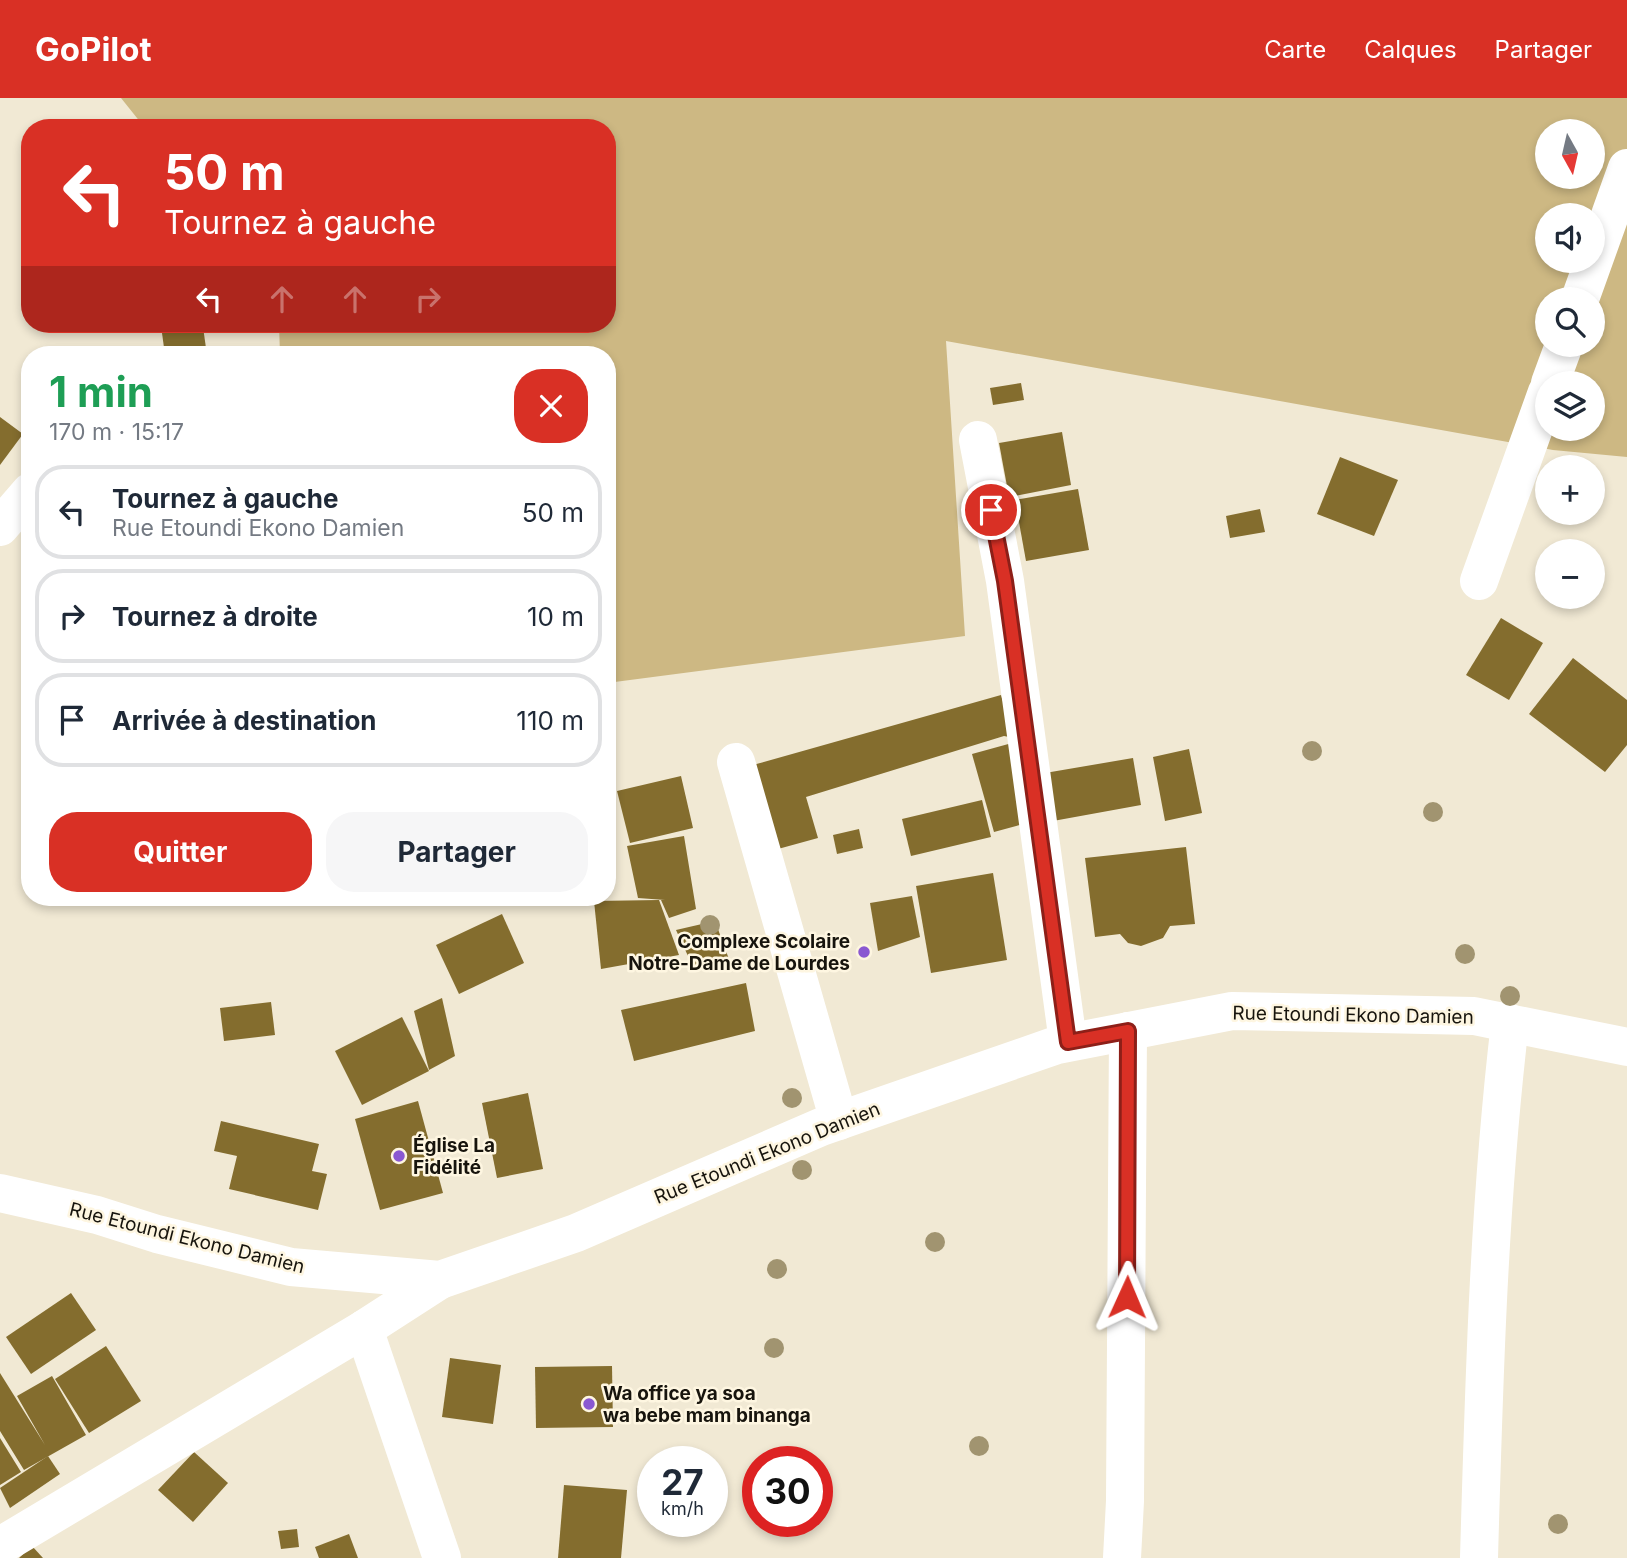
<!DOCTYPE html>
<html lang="fr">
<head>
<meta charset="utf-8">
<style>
  body { margin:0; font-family:Inter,sans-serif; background:#f6f6f7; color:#1f2937; height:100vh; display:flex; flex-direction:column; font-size:26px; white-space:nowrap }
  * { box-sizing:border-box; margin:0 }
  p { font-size:23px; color:#747a83 }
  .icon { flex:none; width:38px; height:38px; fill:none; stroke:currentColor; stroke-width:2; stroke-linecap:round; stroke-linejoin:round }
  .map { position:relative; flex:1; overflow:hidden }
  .sheet { position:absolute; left:21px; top:248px; width:595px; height:560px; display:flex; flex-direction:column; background:#fff; border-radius:28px; box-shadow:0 4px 10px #0003 }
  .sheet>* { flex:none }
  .banner { position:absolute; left:21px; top:21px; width:595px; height:214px; border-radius:28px; box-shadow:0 4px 10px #0003; background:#d93025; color:#fff; overflow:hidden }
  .needle { width:46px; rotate:172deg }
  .tools { position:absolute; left:1535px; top:21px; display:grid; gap:14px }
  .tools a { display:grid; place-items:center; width:70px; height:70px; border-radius:50%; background:#fff; box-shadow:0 4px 10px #0003; font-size:35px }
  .speed { position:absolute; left:637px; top:1348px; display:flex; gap:14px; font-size:35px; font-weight:700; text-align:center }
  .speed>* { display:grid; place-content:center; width:91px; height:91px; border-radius:50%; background:#fff; box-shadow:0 4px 10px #0003; line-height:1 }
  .speed small { font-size:18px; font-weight:400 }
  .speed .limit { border:10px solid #d22; background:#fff; color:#111 }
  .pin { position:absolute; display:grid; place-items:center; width:60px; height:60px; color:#fff; margin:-30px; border:4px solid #fff; border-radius:50%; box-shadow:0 2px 7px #0007 }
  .me { position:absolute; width:77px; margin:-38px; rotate:1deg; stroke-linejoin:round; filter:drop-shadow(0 0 5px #0008) }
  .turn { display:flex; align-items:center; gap:24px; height:147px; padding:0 28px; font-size:32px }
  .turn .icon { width:91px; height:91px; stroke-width:2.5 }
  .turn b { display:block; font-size:49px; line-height:60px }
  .lanes { display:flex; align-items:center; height:66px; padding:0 28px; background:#0003; justify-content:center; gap:35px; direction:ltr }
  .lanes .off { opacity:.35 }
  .round { display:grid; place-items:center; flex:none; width:74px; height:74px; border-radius:28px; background:#f6f6f7 }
  .headline { display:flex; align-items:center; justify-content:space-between; height:119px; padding:0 28px }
  h1 { font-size:42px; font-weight:700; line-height:52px; color:#1e9e55 }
  .cta { display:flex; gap:14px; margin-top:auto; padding:14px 28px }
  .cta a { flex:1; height:80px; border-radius:28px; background:#d93025; color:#fff; font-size:28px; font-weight:700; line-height:80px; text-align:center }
  .cta a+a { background:#f6f6f7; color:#1f2937 }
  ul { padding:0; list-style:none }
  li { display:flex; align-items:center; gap:21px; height:94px; margin:0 14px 10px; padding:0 14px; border:4px solid #e0e1e3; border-radius:28px }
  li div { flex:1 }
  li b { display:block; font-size:26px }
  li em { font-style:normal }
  header { display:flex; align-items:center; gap:42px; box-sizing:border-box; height:98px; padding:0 35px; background:#d93025; color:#fff }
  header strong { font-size:33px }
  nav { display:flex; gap:38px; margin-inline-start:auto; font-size:24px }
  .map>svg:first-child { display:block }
</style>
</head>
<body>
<header>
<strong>GoPilot</strong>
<nav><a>Carte</a><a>Calques</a><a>Partager</a></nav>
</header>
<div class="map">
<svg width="1627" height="1460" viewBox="0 0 1627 1460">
  <rect width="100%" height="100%" fill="#f1e9d4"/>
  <path fill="#cdb883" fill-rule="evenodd" d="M121,0H1627V359L1553,352L946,243L965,538L607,585V257H280L279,226H607V30H145ZM1547,33H1592V79H1547ZM1547,117H1592V163H1547ZM1547,201H1592V247H1547ZM1547,285H1592V331H1547Z"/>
  <g fill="#846d2e">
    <polygon points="203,229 207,257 165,257 162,235"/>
    <polygon points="1021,285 1024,302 993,307 990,290"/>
    <polygon points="0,319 23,336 0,367"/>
    <polygon points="1062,334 1071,387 1009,399 999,345"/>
    <polygon points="1340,359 1398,382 1374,438 1317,416"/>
    <polygon points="1078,391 1089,452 1026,463 1015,402"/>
    <polygon points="1260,411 1265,434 1230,440 1226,418"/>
    <polygon points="1501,520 1543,545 1509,602 1466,577"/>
    <polygon points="1573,560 1627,602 1627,647 1605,674 1529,616"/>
    <polygon points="1001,597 1014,640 1004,638 806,699 818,740 778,751 753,667"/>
    <polygon points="1012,645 1034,723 994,734 972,656"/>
    <polygon points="1189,651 1202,715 1165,723 1153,659"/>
    <polygon points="1133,660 1141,707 1053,723 1045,675"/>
    <polygon points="681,678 693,730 630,745 617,693"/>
    <polygon points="982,702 991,739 911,758 902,721"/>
    <polygon points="859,731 863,750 837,756 833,737"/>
    <polygon points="684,738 696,811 669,820 661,802 665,802 638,800 627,748"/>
    <polygon points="1186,749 1195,826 1170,828 1163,840 1141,848 1128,845 1120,836 1095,839 1085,760"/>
    <polygon points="993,775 1007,862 931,875 916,788"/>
    <polygon points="912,798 920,839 878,853 870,805"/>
    <polygon points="659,802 679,857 601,871 594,803"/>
    <polygon points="502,816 524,865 459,896 436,847"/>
    <polygon points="715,823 730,864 694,871 676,832"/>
    <polygon points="746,885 755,933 634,963 621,912"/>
    <polygon points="442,900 455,958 429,972 414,913"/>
    <polygon points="271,904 275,937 224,943 220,910"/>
    <polygon points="402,919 429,973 362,1007 335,953"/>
    <polygon points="528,995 543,1071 497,1080 482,1005"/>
    <polygon points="418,1003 443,1095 380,1112 355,1021"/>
    <polygon points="221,1023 319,1046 312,1073 327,1076 318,1112 229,1091 237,1058 214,1053"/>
    <polygon points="71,1195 96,1232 31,1276 6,1239"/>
    <polygon points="106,1248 141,1303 89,1335 55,1281"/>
    <polygon points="450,1260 501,1267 493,1326 442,1319"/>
    <polygon points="612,1268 613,1329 536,1330 535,1269"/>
    <polygon points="0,1275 45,1347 17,1298 52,1278 86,1337 24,1372 0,1333"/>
    <polygon points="0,1340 21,1374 0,1387"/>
    <polygon points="194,1354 228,1385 193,1424 158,1392"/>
    <polygon points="48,1358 60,1376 10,1410 0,1390"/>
    <polygon points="564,1387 627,1392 621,1460 558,1460"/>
    <polygon points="297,1431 299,1449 281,1451 278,1433"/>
    <polygon points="349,1436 358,1460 319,1460 315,1449"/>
    <polygon points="32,1448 43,1460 19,1460"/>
  </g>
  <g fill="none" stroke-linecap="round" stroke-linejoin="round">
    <g stroke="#fff" stroke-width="38">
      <polyline points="1580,201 1627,70"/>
      <polyline points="1550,285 1564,247"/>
      <polyline points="978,342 1005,483 1068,944"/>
      <polyline points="0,429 30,394"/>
      <polyline points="1479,483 1547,294"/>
      <polyline points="736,664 839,1023"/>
      <polyline points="0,1095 97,1117 157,1136 291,1169 440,1182 576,1135 821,1029 1057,947 1232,913 1474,918 1627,949"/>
      <polyline points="364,1231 442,1460"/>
      <polyline points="0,1448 364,1231 440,1182"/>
      <polyline points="1122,1460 1125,1403 1128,933"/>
      <path d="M1479,1460C1484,1281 1489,1103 1510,925"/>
    </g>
  </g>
  <g fill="#a19470">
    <circle cx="1312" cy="653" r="10"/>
    <circle cx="1433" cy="714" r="10"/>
    <circle cx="710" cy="827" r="10"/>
    <circle cx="1465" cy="856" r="10"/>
    <circle cx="1510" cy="898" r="10"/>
    <circle cx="792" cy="1000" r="10"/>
    <circle cx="802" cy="1072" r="10"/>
    <circle cx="935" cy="1144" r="10"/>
    <circle cx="777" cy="1171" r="10"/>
    <circle cx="774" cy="1250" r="10"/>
    <circle cx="979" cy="1348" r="10"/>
    <circle cx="1558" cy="1426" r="10"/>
  </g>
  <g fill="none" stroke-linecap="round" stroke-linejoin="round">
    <g stroke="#8d1f18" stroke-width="18">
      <polyline id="route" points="991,412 1005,483 1068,944 1128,933 1127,1199"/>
    </g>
    <use href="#route" stroke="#d93025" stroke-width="12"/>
  </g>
  <g fill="#8a58d1" stroke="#fef6e1" stroke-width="2.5">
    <circle cx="864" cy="854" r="7"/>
    <circle cx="399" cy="1058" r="7"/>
    <circle cx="589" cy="1306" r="7"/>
  </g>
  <g text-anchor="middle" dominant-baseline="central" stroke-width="5" stroke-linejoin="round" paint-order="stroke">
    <g font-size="19" font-weight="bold" fill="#17140d" stroke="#fef6e1" text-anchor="start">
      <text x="850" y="843" text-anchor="end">Complexe Scolaire<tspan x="850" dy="22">Notre-Dame de Lourdes</tspan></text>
      <text x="413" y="1047">Église La<tspan x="413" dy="22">Fidélité</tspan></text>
      <text x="603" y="1295">Wa office ya soa<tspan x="603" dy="22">wa bebe mam binanga</tspan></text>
    </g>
    <g font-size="19" fill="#17140d" stroke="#fef6e1">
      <text transform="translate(1353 917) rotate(1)">Rue Etoundi Ekono Damien</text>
      <text transform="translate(767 1055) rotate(-22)">Rue Etoundi Ekono Damien</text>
      <text transform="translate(187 1140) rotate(14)">Rue Etoundi Ekono Damien</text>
    </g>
  </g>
</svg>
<div class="tools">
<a><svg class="needle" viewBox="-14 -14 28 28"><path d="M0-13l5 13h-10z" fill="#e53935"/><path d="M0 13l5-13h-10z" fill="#747a83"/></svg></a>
<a><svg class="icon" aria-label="sound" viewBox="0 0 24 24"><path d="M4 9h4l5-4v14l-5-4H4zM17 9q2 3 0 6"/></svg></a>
<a><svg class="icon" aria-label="search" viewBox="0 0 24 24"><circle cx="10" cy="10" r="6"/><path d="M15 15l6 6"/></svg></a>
<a><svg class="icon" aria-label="layers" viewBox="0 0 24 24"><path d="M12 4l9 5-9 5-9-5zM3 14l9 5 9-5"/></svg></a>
<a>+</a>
<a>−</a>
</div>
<div class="speed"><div>27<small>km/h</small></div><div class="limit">30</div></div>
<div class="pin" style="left:991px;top:412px;background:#d93025"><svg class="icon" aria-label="arrive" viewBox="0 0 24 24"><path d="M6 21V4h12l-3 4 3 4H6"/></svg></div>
<svg class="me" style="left:1127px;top:1199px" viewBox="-20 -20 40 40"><path d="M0-17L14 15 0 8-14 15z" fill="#d93025" stroke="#fff" stroke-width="4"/></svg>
<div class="banner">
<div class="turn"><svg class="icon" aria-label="left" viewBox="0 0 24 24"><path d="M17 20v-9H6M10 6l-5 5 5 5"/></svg><div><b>50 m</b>Tournez à gauche</div></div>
<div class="lanes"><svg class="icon" aria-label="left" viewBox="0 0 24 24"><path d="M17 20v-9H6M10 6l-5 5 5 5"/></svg><svg class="icon off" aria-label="ahead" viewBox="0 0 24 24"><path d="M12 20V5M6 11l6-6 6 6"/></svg><svg class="icon off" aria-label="ahead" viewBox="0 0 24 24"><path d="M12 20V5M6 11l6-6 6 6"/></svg><svg class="icon off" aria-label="right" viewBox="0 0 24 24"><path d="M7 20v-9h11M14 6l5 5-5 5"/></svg></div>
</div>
<section class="sheet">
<div class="headline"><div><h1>1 min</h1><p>170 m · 15:17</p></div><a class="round" style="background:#d93025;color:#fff"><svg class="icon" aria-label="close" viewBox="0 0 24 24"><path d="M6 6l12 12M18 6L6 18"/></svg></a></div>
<ul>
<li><svg class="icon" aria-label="left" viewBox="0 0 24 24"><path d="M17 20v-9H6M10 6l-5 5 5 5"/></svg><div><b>Tournez à gauche</b><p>Rue Etoundi Ekono Damien</p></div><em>50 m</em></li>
<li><svg class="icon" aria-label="right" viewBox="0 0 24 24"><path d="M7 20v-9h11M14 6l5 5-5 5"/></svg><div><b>Tournez à droite</b></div><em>10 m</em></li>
<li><svg class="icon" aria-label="arrive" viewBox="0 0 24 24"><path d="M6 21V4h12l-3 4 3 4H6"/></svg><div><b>Arrivée à destination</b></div><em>110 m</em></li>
</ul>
<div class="cta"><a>Quitter</a><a>Partager</a></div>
</section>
</div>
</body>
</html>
